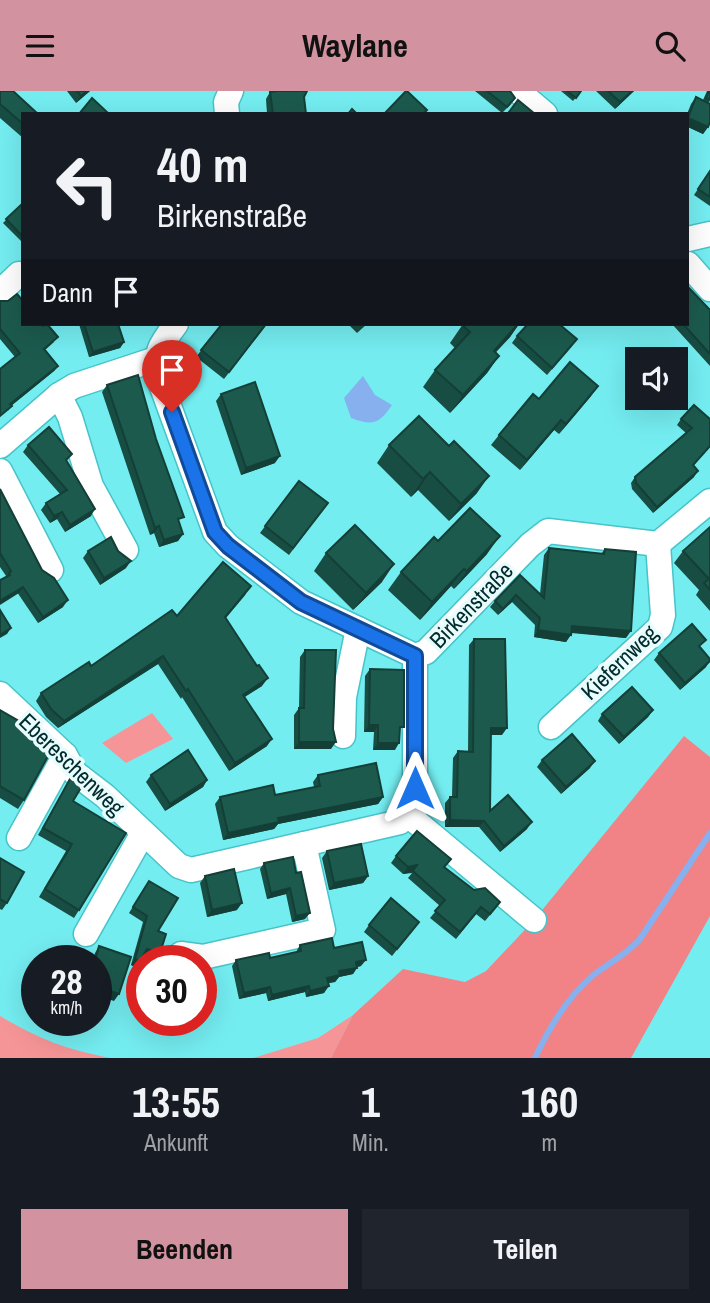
<!DOCTYPE html>
<html lang="de">
<head>
<meta charset="utf-8">
<style>
  body { margin:0; font-family:"Archivo Narrow",sans-serif; background:#20242c; color:#f1f3f6; height:100vh; display:flex; flex-direction:column; font-size:26px; white-space:nowrap }
  * { box-sizing:border-box; margin:0 }
  p { font-size:23px; color:#9ea1a6 }
  .icon { flex:none; width:38px; height:38px; fill:none; stroke:currentColor; stroke-width:2; stroke-linecap:round; stroke-linejoin:round }
  .map { position:relative; height:967px; overflow:hidden }
  .side { display:flex; flex-direction:column; background:#171b24; flex:1 }
  .side>* { flex:none }
  .hud { position:absolute; left:21px; top:21px; width:668px; height:214px; border-radius:0px; box-shadow:0 7px 28px #0002; background:#171b24; color:#f1f3f6; overflow:hidden }
  .tools { position:absolute; left:625px; top:256px; display:grid; gap:14px }
  .tools a { display:grid; place-items:center; width:63px; height:63px; border-radius:0px; background:#171b24; box-shadow:0 7px 28px #0002; font-size:35px }
  .speed { position:absolute; left:21px; top:854px; display:flex; gap:14px; font-size:35px; font-weight:700; text-align:center }
  .speed>* { display:grid; place-content:center; width:91px; height:91px; border-radius:50%; background:#171b24; box-shadow:0 7px 28px #0002; line-height:1 }
  .speed small { font-size:18px; font-weight:400 }
  .speed .limit { border:10px solid #d22; background:#fff; color:#111 }
  .pin { position:absolute; display:grid; place-items:center; width:60px; height:60px; color:#fff; margin:-72px -30px; border-radius:50% 50% 50% 0; rotate:-45deg; box-shadow:0 0 7px #0007 }
  .pin .icon { rotate:45deg }
  .me { position:absolute; width:77px; margin:-38px; rotate:0deg; stroke-linejoin:round; filter:drop-shadow(0 0 5px #0008) }
  .turn { display:flex; align-items:center; gap:24px; height:147px; padding:0 21px; font-size:32px }
  .turn .icon { width:91px; height:91px; stroke-width:2.5 }
  .turn b { display:block; font-size:49px; line-height:60px }
  .then { display:flex; align-items:center; height:66px; padding:0 21px; background:#0003; gap:14px; font-size:26px }
  .eta { display:flex; justify-content:space-evenly; align-items:center; height:119px; text-align:center }
  .eta b { font-size:42px; font-weight:800; line-height:49px }
  .button { display:flex; gap:14px; margin-top:auto; padding:14px 21px }
  .button a { flex:1; height:80px; border-radius:0px; background:#d392a0; color:#111; font-size:28px; font-weight:800; line-height:80px; text-align:center }
  .button a+a { background:#20242c; color:#f1f3f6 }
  header { display:flex; justify-content:space-between; align-items:center; height:91px; padding:0 21px; background:#d392a0; color:#111; font-size:32px; font-weight:800 }
  .map>svg:first-child { display:block }
</style>
</head>
<body>
<header><svg class="icon" aria-label="menu" viewBox="0 0 24 24"><path d="M4 6h16M4 12h16M4 18h16"/></svg>Waylane<svg class="icon" aria-label="search" viewBox="0 0 24 24"><circle cx="10" cy="10" r="6"/><path d="M15 15l6 6"/></svg></header>
<div class="map">
<svg width="710" height="967" viewBox="0 0 710 967">
  <rect width="100%" height="100%" fill="#74edf1"/>
  <g fill="#f69597">
    <polygon points="152,622 173,648 126,672 102,652"/>
    <polygon points="353,924 331,967 253,967 318,947"/>
    <path d="M0,925C39,948 67,959 111,967H0Z"/>
  </g>
  <polygon fill="#f18387" points="684,645 710,666 710,825 631,967 331,967 353,924 403,878 465,891 486,880 534,829"/>
  <path fill="#87b0ef" d="M363,285L375,304L392,314C379,333 373,335 351,327L344,307Z"/>
  <g fill="none" stroke-linecap="round" stroke-linejoin="round">
    <path stroke="#87b0ef" stroke-width="6" d="M535,967C549,937 569,903 596,882C612,870 627,863 640,848L710,742"/>
    <g stroke="#47c4c9" stroke-width="27">
      <g id="minor">
        <polyline points="518,0 545,23"/>
        <polyline points="227,23 226,11 231,0"/>
        <polyline points="688,148 710,143"/>
        <polyline points="688,173 710,198"/>
        <polyline points="0,201 19,183"/>
        <path d="M176,233C161,253 155,260 158,285L215,441L228,455L301,511L415,565L426,561L530,454L548,440L658,453L710,410"/>
        <polyline points="59,304 70,326 91,395 126,459"/>
        <polyline points="0,355 59,304 74,295 156,268"/>
        <polyline points="0,380 51,479"/>
        <polyline points="0,603 65,664 75,682 105,705 179,775 191,779 400,731 415,718 415,565"/>
        <polyline points="551,636 660,536 663,524 658,453"/>
        <polyline points="343,645 344,606 358,538"/>
        <polyline points="408,724 534,829"/>
        <polyline points="19,747 65,664"/>
        <polyline points="86,843 143,742"/>
        <polyline points="181,863 203,866 323,839 304,753"/>
      </g>
    </g>
    <use href="#minor" stroke="#fff" stroke-width="24"/>
  </g>
  <g fill="#184d43">
    <polygon points="0,0 23,23 23,47 0,27"/>
    <polygon points="67,0 90,0 76,12"/>
    <polygon points="475,0 510,0 511,13 502,22"/>
    <polygon points="561,0 581,0 573,10"/>
    <polygon points="596,0 634,0 615,18"/>
    <polygon points="707,0 710,0 708,36 703,43 688,36 688,23 687,23 691,13 696,6 703,9"/>
    <polygon points="270,1 304,6 306,23 267,23 266,8"/>
    <polygon points="710,80 710,115 694,104"/>
    <polygon points="23,112 23,152 3,132"/>
    <polygon points="0,210 54,251 45,259 58,275 54,280 11,315 8,320 15,266 0,248"/>
    <polygon points="710,219 710,275 672,233 688,233"/>
    <polygon points="79,233 118,233 124,251 120,257 89,266"/>
    <polygon points="222,233 267,233 224,288 196,266"/>
    <polygon points="348,233 367,233 357,242"/>
    <polygon points="463,233 519,233 510,246 496,261 499,265 487,282 450,322 423,296 435,279 455,257 450,252"/>
    <polygon points="517,245 572,255 547,284 512,252"/>
    <polygon points="107,294 179,433 183,443 178,450 159,456 154,442 150,444 102,301"/>
    <polygon points="221,303 275,372 241,384 216,310"/>
    <polygon points="591,305 559,343 554,339 520,379 491,354 499,344 539,308"/>
    <polygon points="681,328 710,328 710,356 693,375 694,386 653,422 632,398 631,392 635,386 686,342 677,334"/>
    <polygon points="28,354 67,371 91,425 65,441 57,428 50,432 41,419 46,412 60,403 23,361"/>
    <polygon points="389,354 449,355 477,402 449,430 418,399 411,406 377,372"/>
    <polygon points="299,390 328,412 289,464 260,442"/>
    <polygon points="0,398 42,479 63,516 38,532 0,476"/>
    <polygon points="710,436 710,520 696,504 699,499 674,472 683,460"/>
    <polygon points="438,450 487,463 454,498 451,495 420,529 388,499 401,481"/>
    <polygon points="549,457 601,463 605,458 626,547 571,542 566,551 534,546 535,534 512,511 498,524 490,516 495,510 520,484 540,503 544,464"/>
    <polygon points="88,460 118,460 126,477 100,494 83,467"/>
    <polygon points="326,462 382,491 353,519 314,480"/>
    <polygon points="246,503 226,527 262,595 244,606 267,655 229,680 182,606 181,608 158,573 58,637 46,626 36,610 41,602 91,575 177,525"/>
    <polygon points="474,548 502,644 491,644 490,720 527,738 500,761 479,736 445,736 445,712 450,706 452,706 453,667 458,660 468,661 469,554"/>
    <polygon points="700,557 706,576 680,599 654,569 659,562"/>
    <polygon points="305,559 331,658 294,658 294,624 299,617 300,566"/>
    <polygon points="370,578 395,659 373,659 374,641 364,641 365,585"/>
    <polygon points="0,619 24,709 18,718 0,707"/>
    <polygon points="653,619 648,626 619,653 598,630 602,623"/>
    <polygon points="542,669 590,677 561,703 537,676"/>
    <polygon points="151,684 207,689 203,696 165,720 146,691"/>
    <polygon points="318,684 383,706 378,713 278,733 274,738 223,749 215,713 220,706 275,704 314,696 313,691"/>
    <polygon points="71,686 73,710 79,819 74,827 39,806 66,760 38,744"/>
    <polygon points="327,760 368,785 363,792 329,799 322,767"/>
    <polygon points="396,765 445,777 495,818 485,830 476,823 456,848 430,827 440,815 408,787 412,782 403,783 391,772"/>
    <polygon points="293,766 305,828 292,831 286,803 267,808 260,778 264,772"/>
    <polygon points="0,767 7,812 2,819 0,818"/>
    <polygon points="205,785 237,819 207,826 200,792"/>
    <polygon points="149,790 158,840 156,868 143,864 136,876 131,874 143,831 129,822"/>
    <polygon points="419,831 392,865 364,841 369,834"/>
    <polygon points="300,854 334,857 361,875 357,876 353,883 339,886 335,891 328,892 324,902 306,906 305,901 268,910 266,902 239,908 232,875 236,869 270,867 296,861"/>
    <polygon points="99,855 114,910 96,870 92,870 95,862"/>
  </g>
  <g fill="#143f37">
    <polygon points="87,0 90,0 76,12 81,5"/>
    <polygon points="632,0 634,0 615,18 620,11"/>
    <polygon points="688,27 708,36 703,43 688,36"/>
    <polygon points="518,233 519,233 510,246 481,277 494,260"/>
    <polygon points="124,251 120,257 89,266 93,261"/>
    <polygon points="499,265 487,282 450,322 463,304"/>
    <polygon points="58,275 54,280 7,318 10,313"/>
    <polygon points="598,295 591,305 559,343 566,333"/>
    <polygon points="561,329 554,339 520,379 527,369"/>
    <polygon points="280,365 275,372 241,384 246,377"/>
    <polygon points="698,380 694,386 653,422 657,416"/>
    <polygon points="430,381 418,399 411,406 423,388"/>
    <polygon points="489,385 477,402 449,430 461,413"/>
    <polygon points="95,418 91,425 65,441 70,434"/>
    <polygon points="62,421 57,428 50,432 54,425"/>
    <polygon points="159,435 154,442 150,444 155,437"/>
    <polygon points="183,443 178,450 159,456 164,449"/>
    <polygon points="500,445 487,463 454,498 467,480"/>
    <polygon points="131,470 126,477 100,494 104,487"/>
    <polygon points="394,473 382,491 353,519 366,502"/>
    <polygon points="464,478 451,495 420,529 432,511"/>
    <polygon points="23,496 19,502 0,514 0,510"/>
    <polygon points="516,504 512,511 498,524 503,518"/>
    <polygon points="68,509 63,516 38,532 43,526"/>
    <polygon points="572,535 631,540 626,547 567,541"/>
    <polygon points="11,537 7,543 0,547 0,544"/>
    <polygon points="538,539 571,544 566,551 534,546"/>
    <polygon points="163,565 158,573 58,637 64,630"/>
    <polygon points="710,570 706,576 680,599 685,592"/>
    <polygon points="268,587 262,595 237,611 243,604"/>
    <polygon points="653,619 648,626 619,653 624,646"/>
    <polygon points="369,634 378,634 374,641 364,641"/>
    <polygon points="491,637 507,637 502,644 486,644"/>
    <polygon points="272,648 267,655 229,680 235,672"/>
    <polygon points="299,651 336,651 331,658 294,658"/>
    <polygon points="378,652 399,652 395,659 373,659"/>
    <polygon points="595,670 590,677 561,703 566,696"/>
    <polygon points="207,689 203,696 165,720 170,713"/>
    <polygon points="383,706 378,713 278,733 274,738 223,749 228,742 278,727"/>
    <polygon points="450,729 484,730 479,736 445,736"/>
    <polygon points="532,731 527,738 500,761 504,755"/>
    <polygon points="417,774 413,781 403,783 408,776"/>
    <polygon points="368,785 363,792 329,799 334,792"/>
    <polygon points="290,797 286,803 267,808 271,802"/>
    <polygon points="242,812 237,819 207,826 212,819"/>
    <polygon points="310,822 305,828 292,831 296,825"/>
    <polygon points="147,858 160,862 156,868 143,864"/>
    <polygon points="135,868 140,870 136,876 131,874"/>
    <polygon points="366,869 361,875 352,877 356,871"/>
    <polygon points="357,877 353,883 339,886 335,891 322,893 327,887 339,880"/>
    <polygon points="96,895 119,903 114,910 96,904"/>
    <polygon points="309,895 305,901 268,910 272,904"/>
    <polygon points="329,895 324,902 306,906 310,900"/>
    <polygon points="270,896 266,902 239,908 244,902"/>
    <polygon points="209,909 204,916 201,916 201,911"/>
  </g>
  <g fill="#1c5a4e" stroke="#143f37" stroke-width="2">
    <polygon points="0,0 13,0 38,23 23,23 23,33 0,13"/>
    <polygon points="77,0 87,0 81,5"/>
    <polygon points="278,0 307,0 304,6 306,23 273,23 270,1"/>
    <polygon points="406,0 407,0 427,19 423,23 386,23 385,22"/>
    <polygon points="487,0 510,0 515,7 507,16"/>
    <polygon points="567,0 581,0 576,7"/>
    <polygon points="608,0 632,0 620,11"/>
    <polygon points="709,0 710,0 710,9 706,7"/>
    <polygon points="696,6 710,13 710,31 708,36 688,27"/>
    <polygon points="92,7 109,23 79,23"/>
    <polygon points="518,9 535,23 512,23 509,21"/>
    <polygon points="352,18 357,23 348,23"/>
    <polygon points="710,80 710,106 698,98"/>
    <polygon points="23,112 23,146 6,128"/>
    <polygon points="688,196 710,219 710,263 683,233 688,233"/>
    <polygon points="17,203 23,210 23,233 42,233 43,235 47,233 58,246 44,258 58,275 10,313 12,315 0,325 0,278 20,262 0,238 0,210 8,210"/>
    <polygon points="84,233 118,233 124,251 93,261"/>
    <polygon points="222,233 266,233 229,281 201,259"/>
    <polygon points="463,233 518,233 494,260 499,265 463,304 435,279 470,241 462,234"/>
    <polygon points="528,233 559,233 577,248 552,277 517,245"/>
    <polygon points="570,271 598,295 566,333 561,329 527,369 499,344 533,303 539,308"/>
    <polygon points="138,284 156,348 184,426 178,428 183,443 164,449 159,435 155,437 107,294"/>
    <polygon points="255,291 280,365 246,377 221,303"/>
    <polygon points="694,314 710,328 710,355 693,374 698,380 657,416 636,392 635,386 692,337 681,328"/>
    <polygon points="419,325 449,355 454,350 489,385 461,413 430,381 423,388 389,354"/>
    <polygon points="49,336 72,363 66,369 95,418 70,434 62,421 54,425 46,412 67,399 28,354"/>
    <polygon points="299,390 328,412 293,457 265,435"/>
    <polygon points="0,398 42,479 54,487 68,509 43,526 23,496 0,510 0,489 10,484 9,482 11,480 0,462"/>
    <polygon points="470,417 500,445 467,480 464,478 432,511 401,481 434,446 438,450"/>
    <polygon points="355,434 394,473 366,502 326,462"/>
    <polygon points="710,436 710,499 704,492 709,488 683,460"/>
    <polygon points="111,446 118,460 131,470 104,487 88,460"/>
    <polygon points="549,457 604,463 605,458 636,461 631,540 572,535 571,544 538,539 540,527 516,504 503,518 495,510 520,484 544,507"/>
    <polygon points="223,471 251,495 225,526 257,575 259,574 268,587 243,604 272,648 235,672 188,598 186,600 163,565 64,630 51,618 41,602 89,571 91,575 172,519 177,525"/>
    <polygon points="0,519 11,537 0,544"/>
    <polygon points="692,533 706,549 699,555 710,568 710,570 685,592 659,562"/>
    <polygon points="474,548 505,548 507,637 491,637 490,720 508,704 532,731 504,755 484,730 450,729 450,706 457,706 458,660 473,661"/>
    <polygon points="305,559 336,559 333,638 336,651 299,651 299,617 304,617"/>
    <polygon points="370,578 404,579 404,636 400,636 399,652 378,652 378,634 369,634"/>
    <polygon points="632,596 653,619 624,646 602,623"/>
    <polygon points="0,619 26,634 52,658 24,709 0,695"/>
    <polygon points="572,643 595,670 566,696 542,669"/>
    <polygon points="188,659 207,689 170,713 151,684"/>
    <polygon points="376,672 383,706 278,727 279,731 228,742 220,706 273,694 275,704 320,695 318,684"/>
    <polygon points="71,686 82,695 73,710 126,742 79,819 45,798 72,753 43,737"/>
    <polygon points="417,740 451,768 444,776 474,799 485,797 500,811 490,823 481,816 460,841 435,820 445,809 413,780 417,774 408,776 396,765"/>
    <polygon points="361,753 368,785 334,792 327,760"/>
    <polygon points="293,766 296,782 301,781 310,822 296,825 290,797 271,802 264,772"/>
    <polygon points="0,767 24,781 7,812 0,808"/>
    <polygon points="234,778 242,812 212,819 205,785"/>
    <polygon points="149,790 178,807 158,840 166,843 160,862 147,858 140,870 135,868 147,825 133,816"/>
    <polygon points="391,807 419,831 397,858 369,834"/>
    <polygon points="332,847 334,857 362,851 366,869 356,871 357,877 339,880 340,884 327,887 329,895 310,900 309,895 272,904 270,896 244,902 236,869 269,862 270,867 301,860 300,854"/>
    <polygon points="99,855 131,866 119,903 96,895 96,870 95,870"/>
    <polygon points="201,874 209,909 201,911"/>
  </g>
  <g fill="none" stroke-linecap="round" stroke-linejoin="round">
    <g stroke="#114b97" stroke-width="18">
      <polyline id="route" points="172,321 215,441 228,455 301,511 415,565 415,697"/>
    </g>
    <use href="#route" stroke="#1a73e8" stroke-width="12"/>
  </g>
  <g text-anchor="middle" dominant-baseline="central" stroke-width="7" stroke-linejoin="round" paint-order="stroke">
    <g font-size="23" fill="#012a2b" stroke="#e8fcfd">
      <text transform="translate(471 514) rotate(-46)">Birkenstraße</text>
      <text transform="translate(619 571) rotate(-44)">Kiefernweg</text>
      <text transform="translate(72 673) rotate(44)">Ebereschenweg</text>
    </g>
  </g>
</svg>
<div class="tools">
<a><svg class="icon" aria-label="sound" viewBox="0 0 24 24"><path d="M4 9h4l5-4v14l-5-4H4zM17 9q2 3 0 6"/></svg></a>
</div>
<div class="speed"><div>28<small>km/h</small></div><div class="limit">30</div></div>
<div class="pin" style="left:172px;top:321px;background:#d93025"><svg class="icon" aria-label="arrive" viewBox="0 0 24 24"><path d="M6 21V4h12l-3 4 3 4H6"/></svg></div>
<svg class="me" style="left:415px;top:697px" viewBox="-20 -20 40 40"><path d="M0-17L14 15 0 8-14 15z" fill="#1a73e8" stroke="#fff" stroke-width="4"/></svg>
<div class="hud">
<div class="turn"><svg class="icon" aria-label="left" viewBox="0 0 24 24"><path d="M17 20v-9H6M10 6l-5 5 5 5"/></svg><div><b>40 m</b>Birkenstraße</div></div>
<div class="then">Dann<svg class="icon" aria-label="arrive" viewBox="0 0 24 24"><path d="M6 21V4h12l-3 4 3 4H6"/></svg></div>
</div>
</div>
<section class="side">
<div class="eta">
<div><b>13:55</b><p>Ankunft</p></div>
<div><b>1</b><p>Min.</p></div>
<div><b>160</b><p>m</p></div>
</div>
<div class="button"><a>Beenden</a><a>Teilen</a></div>
</section>
</body>
</html>
